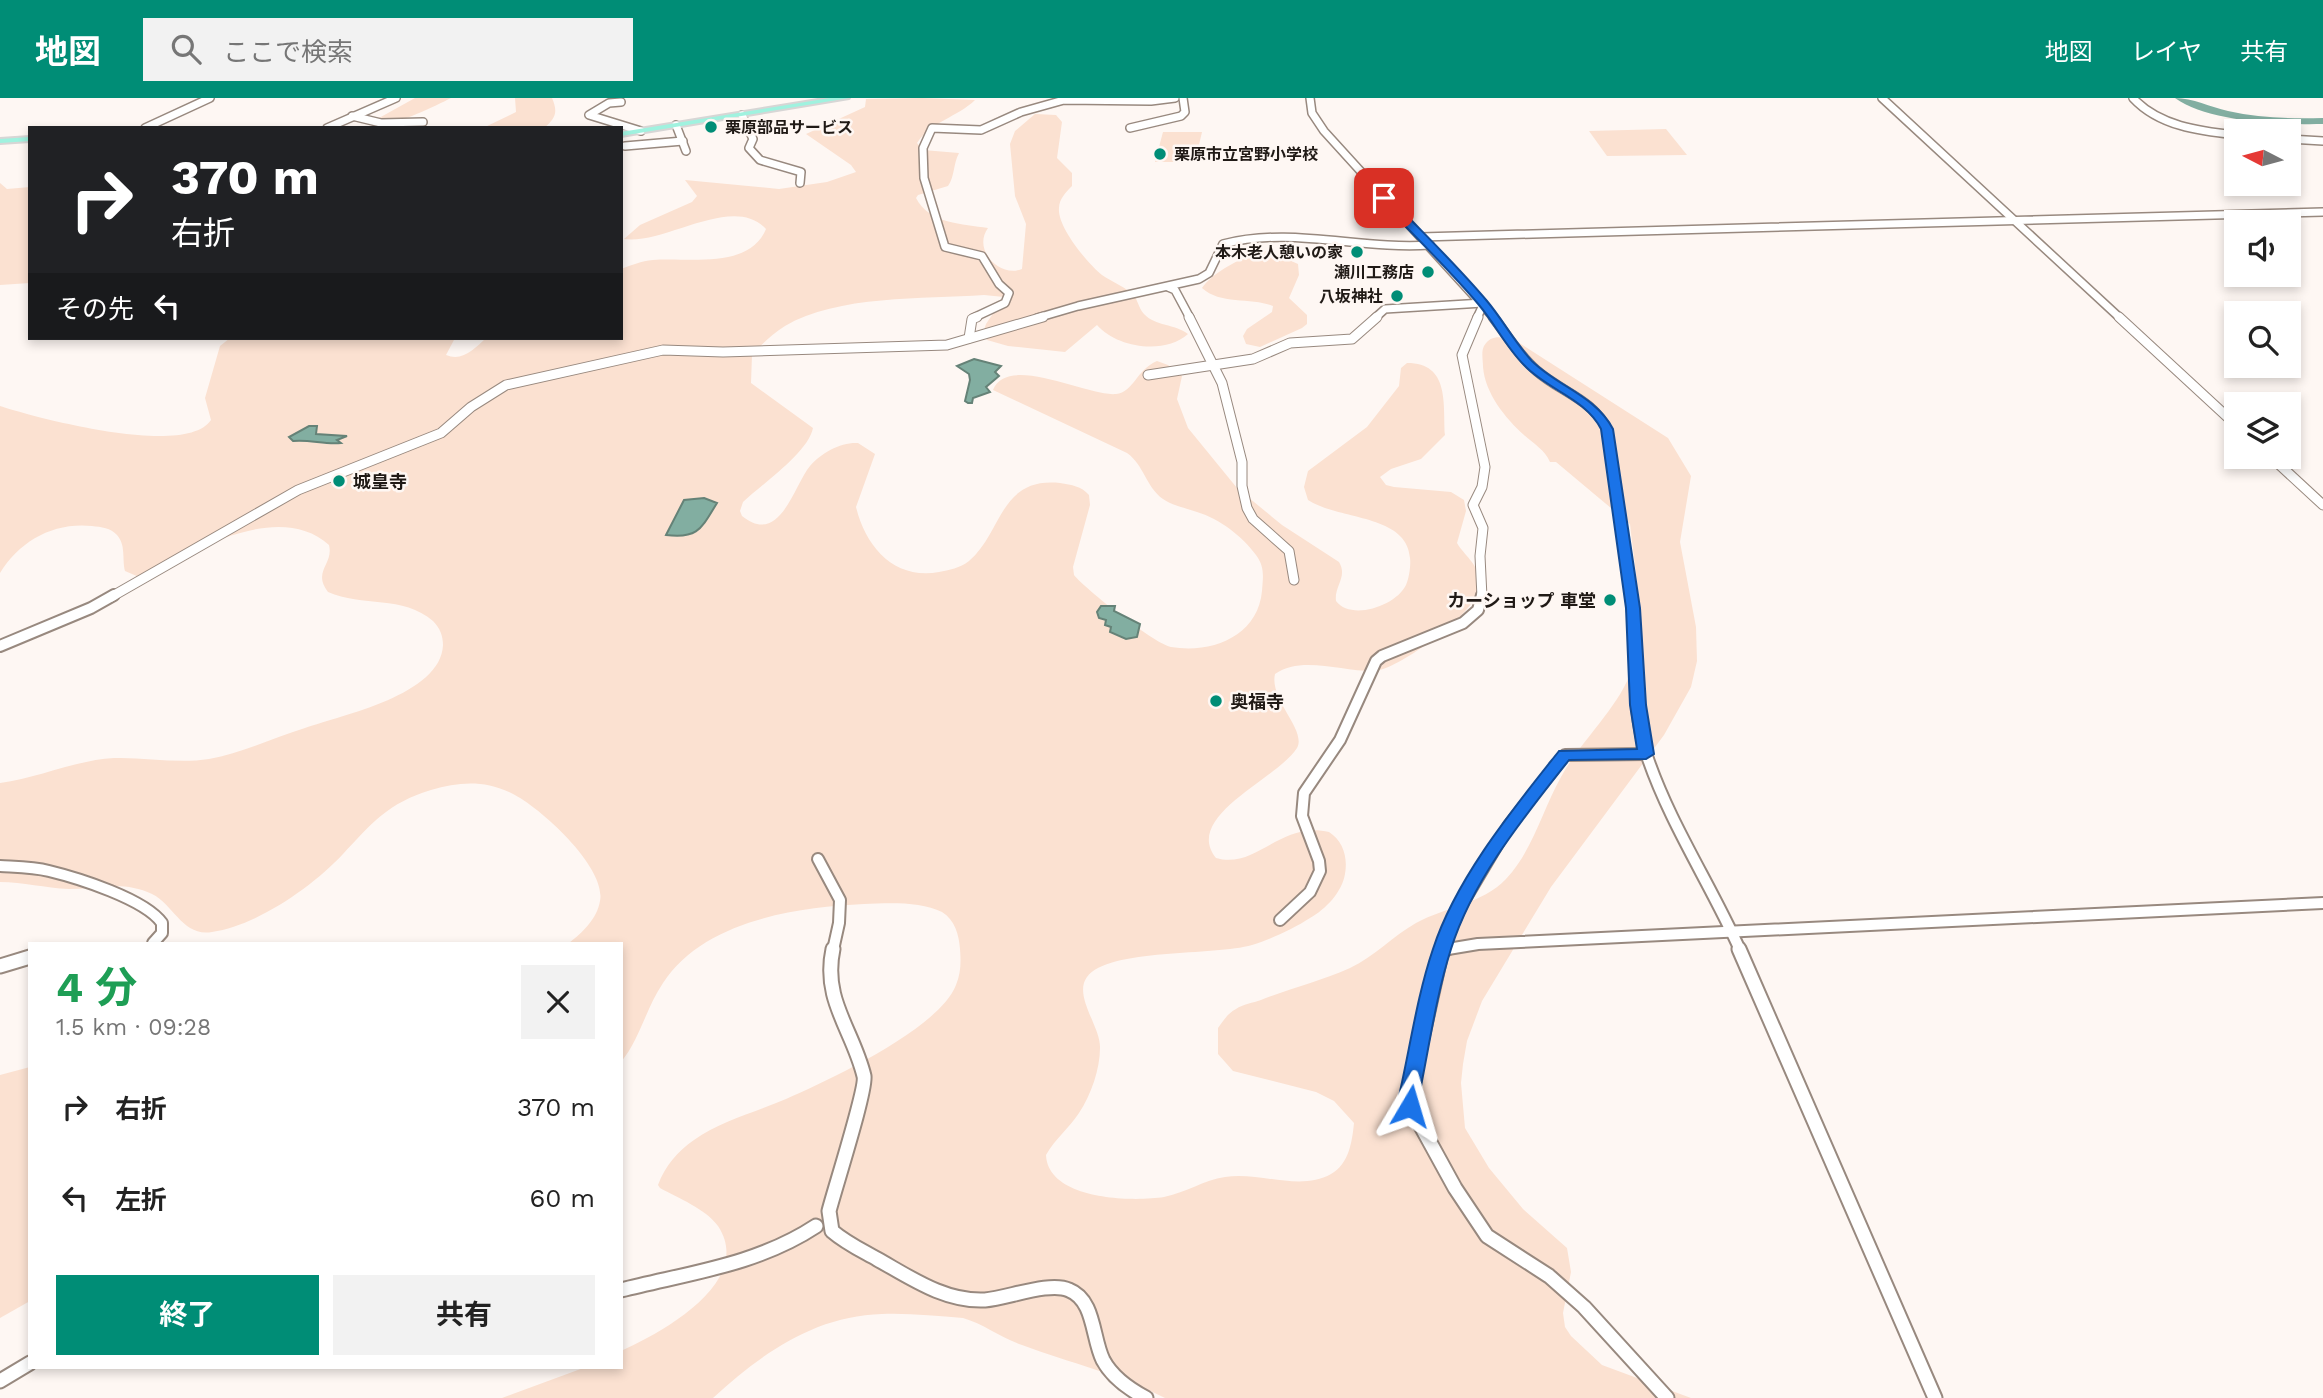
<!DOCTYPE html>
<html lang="ja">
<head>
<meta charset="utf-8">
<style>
  body { margin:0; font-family:"Work Sans","Noto Sans JP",sans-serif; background:#f2f2f2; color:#222; height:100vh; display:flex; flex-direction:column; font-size:26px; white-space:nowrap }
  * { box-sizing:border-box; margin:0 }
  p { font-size:23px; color:#767676 }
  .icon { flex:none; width:38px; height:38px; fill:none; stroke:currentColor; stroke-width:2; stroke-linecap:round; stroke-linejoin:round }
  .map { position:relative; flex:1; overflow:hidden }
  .sheet { position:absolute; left:28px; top:844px; width:595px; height:427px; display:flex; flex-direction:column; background:#fff; border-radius:0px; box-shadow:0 4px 10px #0003 }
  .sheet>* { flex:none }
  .banner { position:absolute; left:28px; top:28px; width:595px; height:214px; border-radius:0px; box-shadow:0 4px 10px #0003; background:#202124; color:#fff; overflow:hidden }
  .needle { width:46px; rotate:276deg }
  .fabs { position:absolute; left:2224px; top:21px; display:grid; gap:14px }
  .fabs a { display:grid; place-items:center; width:77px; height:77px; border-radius:0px; background:#fff; box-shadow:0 4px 10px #0003; font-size:35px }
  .pin { position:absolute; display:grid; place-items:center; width:60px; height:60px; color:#fff; margin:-30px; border-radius:14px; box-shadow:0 4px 10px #0006 }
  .me { position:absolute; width:77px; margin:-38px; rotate:7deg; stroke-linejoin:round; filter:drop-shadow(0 0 5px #0008) }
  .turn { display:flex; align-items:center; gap:24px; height:147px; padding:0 28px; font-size:32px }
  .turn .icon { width:91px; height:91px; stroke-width:2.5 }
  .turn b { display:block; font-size:49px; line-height:60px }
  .then { display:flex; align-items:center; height:66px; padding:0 28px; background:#0003; gap:14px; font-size:26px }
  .round { display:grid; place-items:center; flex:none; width:74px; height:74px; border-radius:0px; background:#f2f2f2 }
  .headline { display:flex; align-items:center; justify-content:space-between; height:119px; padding:0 28px }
  h1 { font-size:42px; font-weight:700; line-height:52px; color:#1e9e55 }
  .button { display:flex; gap:14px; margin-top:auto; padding:14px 28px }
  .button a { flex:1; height:80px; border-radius:0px; background:#008d76; color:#fff; font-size:28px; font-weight:700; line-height:80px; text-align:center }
  .button a+a { background:#f2f2f2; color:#222 }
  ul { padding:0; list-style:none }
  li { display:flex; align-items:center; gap:21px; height:91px; padding:0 28px }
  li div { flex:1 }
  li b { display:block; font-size:26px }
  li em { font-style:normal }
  header { display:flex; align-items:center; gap:42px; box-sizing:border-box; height:98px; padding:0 35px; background:#008d76; color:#fff }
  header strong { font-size:33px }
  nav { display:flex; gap:38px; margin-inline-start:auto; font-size:24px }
  .search { width:490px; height:63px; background:#f2f2f2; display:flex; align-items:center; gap:18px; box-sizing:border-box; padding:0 24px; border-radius:0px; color:#767676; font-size:26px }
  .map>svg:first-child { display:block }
</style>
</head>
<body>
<header>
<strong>地図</strong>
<div class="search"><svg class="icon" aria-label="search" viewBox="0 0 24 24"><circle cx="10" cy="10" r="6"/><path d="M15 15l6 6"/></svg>ここで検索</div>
<nav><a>地図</a><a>レイヤ</a><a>共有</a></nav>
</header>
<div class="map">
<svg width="2323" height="1300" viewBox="0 0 2323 1300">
  <rect width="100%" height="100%" fill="#fef7f3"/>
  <g fill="#fbe1d1">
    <path d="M415,0H451C433,9 388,32 370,25Z"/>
    <path d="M515,0H552C558,14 556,20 544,30H483L516,14Z"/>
    <path d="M922,0L975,2C959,18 929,25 917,45L923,52L959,55C953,66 955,78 948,88L918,97L916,100C929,126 963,126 988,130C972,152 1000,180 1022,171L1026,126L1015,98L1010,46L1015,33L1035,16L1056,17L1062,24L1057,60L1072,75V88C1066,94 1059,101 1059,110C1057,129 1088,166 1102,177C1111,183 1121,187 1130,194C1138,199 1138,210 1144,216C1155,228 1175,226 1188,236C1165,257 1117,250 1097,227L1065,254L1008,248L987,242L983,235L986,226L1004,199L984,197C924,201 837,197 785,228C772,236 762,246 752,257L751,285L813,330C808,355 762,386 743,404L740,413L742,418C780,449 794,387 810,368C821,355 841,344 858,345L875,356L856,409C866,450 895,482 939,474C949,472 960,470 969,463C1003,434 999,379 1060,385C1072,387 1081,388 1089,397L1090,407L1073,469L1074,477C1085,491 1155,546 1171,549C1212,556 1258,538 1262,493C1263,479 1265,469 1256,457C1242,438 1220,421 1197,414C1186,410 1173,408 1163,401C1146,389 1144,367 1127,355L993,292C1007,255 1088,299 1116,296C1134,294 1136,272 1157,263L1168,267L1182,278L1177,301L1188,330L1237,390L1282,427L1339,464C1348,479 1334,488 1336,503C1351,523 1396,508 1406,487C1409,481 1411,467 1410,460C1407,416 1338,422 1308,402L1304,389L1308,373L1367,329L1399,288L1401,270L1407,265C1450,265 1443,306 1445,337L1421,361L1391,371L1380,379L1386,387L1394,389L1451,394L1464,402L1466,413L1457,445C1464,457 1478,466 1479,481C1479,487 1477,496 1474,501C1463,523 1398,571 1375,573C1344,574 1301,557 1275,576C1269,602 1307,632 1297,650C1279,680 1182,718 1216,760C1256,772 1281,722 1329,734C1343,743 1348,759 1345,776C1342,794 1326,811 1310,820C1293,831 1271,841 1252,847C1215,858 1108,850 1087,879C1073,898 1101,929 1100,950C1100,971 1091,997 1079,1015C1069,1030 1055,1041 1046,1057C1048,1102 1132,1104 1164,1099C1185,1095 1204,1082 1225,1079C1258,1073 1300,1094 1331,1076C1349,1066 1352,1044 1354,1025L1334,1003L1316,994L1233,973L1218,956V930C1223,923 1228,915 1236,911C1243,906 1253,905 1261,902C1291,890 1321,883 1350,870C1375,858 1393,838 1416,825C1445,809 1482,806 1506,781C1533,752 1542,713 1561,679C1579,645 1620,608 1631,573C1646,527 1635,473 1630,426L1556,364H1550C1545,352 1534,346 1524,337C1505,320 1485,295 1483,269C1483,262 1481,254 1484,248C1491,236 1501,239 1513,241L1668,340L1691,378L1680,444L1696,529L1697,563L1691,589L1664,637L1551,789L1482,903L1467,943L1463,966L1461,985L1465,1030L1489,1070L1523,1111L1567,1150L1571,1174L1563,1215L1565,1229L1571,1238L1602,1267L1691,1300H1165C1119,1276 1070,1265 1022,1247C1001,1240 984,1226 963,1220C936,1218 909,1215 882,1216C814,1218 761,1256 713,1300H502L586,1269H621V1253C661,1235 755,1184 718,1128C706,1111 678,1100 660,1090L658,1087C665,1068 678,1053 694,1042C721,1023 756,1014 786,1001C829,982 939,931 956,887C961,875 961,864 960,851C959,837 955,822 942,814C921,803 887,805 864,806C796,809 703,823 663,885C646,910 640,941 621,964V845H569C582,835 597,821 600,803C607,769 537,706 509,694C483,682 458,684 431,692C388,705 372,725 343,756C312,789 258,827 212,834C183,839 174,807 152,796C124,782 97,791 69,791C45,790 23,784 0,784V685C38,680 76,662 114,660C145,659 178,666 209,661C242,655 273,640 305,630C342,617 441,597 443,547C443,538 440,530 433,523C403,497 362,509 328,494C312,473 334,466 329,447C278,401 189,455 139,479L125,473C122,461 126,447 117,437C111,430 101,429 92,428C53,424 20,443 0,475V308C37,320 186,360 211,322L205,300L220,248L230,240H455L446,257C463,264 475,250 486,240H621V171C632,167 641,163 653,162C688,159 749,172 766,131C733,95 665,147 624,141L640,127L692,104L697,98L685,82L779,91L827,84L856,74L851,67L806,36L865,9L866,1Z"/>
    <polygon points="1666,31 1687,57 1607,58 1589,33"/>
    <polygon points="1163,34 1202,34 1195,64 1155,64"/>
    <polygon points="0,85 7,91 30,89 30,185 0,187"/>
    <path d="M1260,153L1271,154L1298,166L1299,177L1289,200L1307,217V226L1302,230L1260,249L1246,246L1243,238L1247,231L1272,214L1273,208C1251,199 1220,207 1202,190C1214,173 1241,161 1260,153Z"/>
    <polygon points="30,969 30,1203 0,1220 0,977"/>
  </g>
  <g fill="#82aea1" stroke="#658277" stroke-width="2">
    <polygon points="974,261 1001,268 995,274 999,278 986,289 990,294 973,300 972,305 968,305 965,303 970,282 969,276 957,268"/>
    <path d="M309,328H317L316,336L347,338L337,342L341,345C325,347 309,341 293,343L289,339Z"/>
    <path d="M704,400L717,405C701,431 698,441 666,437L684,402Z"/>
    <polygon points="1101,508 1115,508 1114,513 1140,526 1137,539 1126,541 1110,534 1111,529 1105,527 1106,522 1099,520 1097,514"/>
  </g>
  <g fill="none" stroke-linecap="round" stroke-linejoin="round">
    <path fill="#82aea1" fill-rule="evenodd" d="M2175,0C2193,0 2210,9 2228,13C2260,20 2291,21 2323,20V26C2282,27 2208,24 2175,0Z"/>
    <g stroke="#98897f" stroke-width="10">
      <g id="minor-far3">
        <polyline points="1310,0 1312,15 1324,33 1494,220"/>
        <polyline points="1882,0 2120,220"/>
        <path d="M2133,0C2159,28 2199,33 2236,37"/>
        <polyline points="621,4 609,5 589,17 641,33"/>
        <polyline points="742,17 753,41 749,50 760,62 801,74 800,85"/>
        <polyline points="352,18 381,25 423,24"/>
        <polyline points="676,27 686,53"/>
        <polyline points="145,30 210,0"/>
        <polyline points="327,30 396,0"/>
        <polyline points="1130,30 1181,18 1185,14 1183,0"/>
        <polyline points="2289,41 2323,43"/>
        <polyline points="625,48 683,43"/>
        <polyline points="1421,139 2323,114"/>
        <polyline points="1168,189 1175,192 1190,220"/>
        <polyline points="973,220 1005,205 1009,195 999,186 982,158 945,149 924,80 923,50 932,30 981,32 1021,14 1064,2 1151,3 1175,0"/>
        <path d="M1037,220L1078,208L1199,181L1209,175L1223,146C1292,128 1360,152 1430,147"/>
        <polyline points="1375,220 1385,211 1483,205"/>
        <polyline points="1477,220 1483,207"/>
      </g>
    </g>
    <g stroke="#98897f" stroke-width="11">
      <g id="minor-far2">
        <polyline points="1189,219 1222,285 1242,364 1242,388 1247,410 1253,421 1289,453 1294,482"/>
        <polyline points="1478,219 1462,257 1485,369 1482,389 1473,407 1483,430 1480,458 1482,499"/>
        <path d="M1493,219C1507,237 1519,258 1537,273C1561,294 1592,301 1607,331L1631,499"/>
        <polyline points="2119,219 2236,327"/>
        <polyline points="969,240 972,221 977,219"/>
        <polyline points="1148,277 1253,261 1290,245 1352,241 1377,219"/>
        <polyline points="2271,359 2323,407"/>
        <polyline points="111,499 298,392 441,335 471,309 506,287 663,252 723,254 947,247 1043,219"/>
      </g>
    </g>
    <g stroke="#98897f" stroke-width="14">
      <g id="minor-far1">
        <path d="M1631,497C1639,549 1629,607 1647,658C1670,726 1711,787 1740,852"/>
        <polyline points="0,548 91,510 114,497"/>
        <polyline points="818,761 840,802 839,825 833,852"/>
        <path d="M0,768C16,769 33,769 49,773C78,780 145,801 162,825V835L153,845"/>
        <polyline points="1280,822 1310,794 1320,773 1319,763 1302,718 1304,695 1340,642 1376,563 1382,558 1463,525 1478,512 1482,497"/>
        <polyline points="1442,851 1461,808 1509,727 1565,657 1646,656"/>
        <polyline points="1442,852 1478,846 2323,805"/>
      </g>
    </g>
    <g stroke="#98897f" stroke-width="17">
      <g id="minor">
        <path d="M833,851C822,902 853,932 864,978C867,990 834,1093 829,1113L832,1133C846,1145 861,1152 877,1161C911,1180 945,1204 985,1202C1008,1200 1050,1183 1069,1192C1095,1202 1092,1240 1103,1262C1112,1279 1129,1291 1146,1300"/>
        <polyline points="1446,851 1442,851 1409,998 1410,1008 1455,1090 1487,1138 1549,1178 1584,1209 1667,1300"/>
        <polyline points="1739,851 1935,1300"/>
        <polyline points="0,868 30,859"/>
        <path d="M621,1192C688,1175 757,1167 816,1128"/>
        <polyline points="0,1283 30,1265"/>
      </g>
    </g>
    <g stroke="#d7d6d5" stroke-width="4">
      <g id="major">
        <polygon points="830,0 849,0 621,38 621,34"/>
        <polygon points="30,39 30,43 0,45 0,41"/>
      </g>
    </g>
    <use href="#minor-far3" stroke="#fff" stroke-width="7"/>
    <use href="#minor-far2" stroke="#fff" stroke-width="9"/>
    <use href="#minor-far1" stroke="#fff" stroke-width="10"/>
    <use href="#minor" stroke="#fff" stroke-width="13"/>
    <use href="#major" fill="#a0f2df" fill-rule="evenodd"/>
  </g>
  <path fill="#1a73e8" stroke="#114b97" stroke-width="2" d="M1380,97H1387C1420,132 1456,166 1487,203C1503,222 1515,245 1532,263C1558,289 1595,297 1613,331L1640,510L1646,607L1654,656L1646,661L1569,662C1524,719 1473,781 1451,851C1436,898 1429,950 1419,998L1420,1008L1417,1014L1410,1016L1403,1014L1399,998C1410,950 1417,898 1433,851C1456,780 1513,711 1559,653L1637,651L1630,607L1626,510L1601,331C1585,300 1547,292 1524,267C1506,249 1495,226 1479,207C1448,170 1413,137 1380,102Z"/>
  <g fill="#008d76" stroke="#fef7f3" stroke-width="2.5">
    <circle cx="711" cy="29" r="7"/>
    <circle cx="1160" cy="56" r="7"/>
    <circle cx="1357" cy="154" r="7"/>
    <circle cx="1428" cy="174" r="7"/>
    <circle cx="1397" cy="198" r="7"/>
    <circle cx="339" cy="383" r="7"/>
    <circle cx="1610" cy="502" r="7"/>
    <circle cx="1216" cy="603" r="7"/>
  </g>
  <g text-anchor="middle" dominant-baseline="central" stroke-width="5" stroke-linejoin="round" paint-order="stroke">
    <g font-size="16" font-weight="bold" fill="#201a16" stroke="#fef7f3" text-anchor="end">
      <text x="725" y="29" text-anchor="start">栗原部品サービス</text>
      <text x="1174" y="56" text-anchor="start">栗原市立宮野小学校</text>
      <text x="1343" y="154">本木老人憩いの家</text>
      <text x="1414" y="174">瀬川工務店</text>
      <text x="1383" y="198">八坂神社</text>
    </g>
    <g font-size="18" font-weight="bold" fill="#201a16" stroke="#fef7f3" text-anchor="start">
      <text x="353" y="383">城皇寺</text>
      <text x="1596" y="502" text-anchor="end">カーショップ 車堂</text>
      <text x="1230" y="603">奥福寺</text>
    </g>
  </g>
</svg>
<div class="fabs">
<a><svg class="needle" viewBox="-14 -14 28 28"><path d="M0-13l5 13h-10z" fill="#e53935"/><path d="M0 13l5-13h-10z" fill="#767676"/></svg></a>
<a><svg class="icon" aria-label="sound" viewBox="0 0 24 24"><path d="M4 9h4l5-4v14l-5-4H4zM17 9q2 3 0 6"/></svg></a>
<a><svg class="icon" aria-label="search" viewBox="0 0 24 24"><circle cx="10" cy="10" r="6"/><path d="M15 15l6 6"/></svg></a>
<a><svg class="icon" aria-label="layers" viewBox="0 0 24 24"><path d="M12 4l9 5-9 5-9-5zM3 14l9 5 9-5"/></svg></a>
</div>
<div class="pin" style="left:1384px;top:100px;background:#d93025"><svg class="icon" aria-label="arrive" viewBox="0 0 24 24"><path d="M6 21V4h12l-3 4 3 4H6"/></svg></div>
<svg class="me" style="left:1410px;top:1008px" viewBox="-20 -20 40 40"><path d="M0-17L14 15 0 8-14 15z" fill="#1a73e8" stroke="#fff" stroke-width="4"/></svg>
<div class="banner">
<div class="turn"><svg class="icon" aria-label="right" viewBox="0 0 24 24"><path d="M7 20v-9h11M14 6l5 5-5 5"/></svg><div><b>370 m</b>右折</div></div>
<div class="then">その先<svg class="icon" aria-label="left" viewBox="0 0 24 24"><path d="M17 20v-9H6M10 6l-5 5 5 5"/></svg></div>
</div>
<section class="sheet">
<div class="headline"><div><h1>4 分</h1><p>1.5 km · 09:28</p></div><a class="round"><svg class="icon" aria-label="close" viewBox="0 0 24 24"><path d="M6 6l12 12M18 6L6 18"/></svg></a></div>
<ul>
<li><svg class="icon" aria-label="right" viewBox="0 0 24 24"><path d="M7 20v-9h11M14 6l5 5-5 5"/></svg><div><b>右折</b></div><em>370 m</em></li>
<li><svg class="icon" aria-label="left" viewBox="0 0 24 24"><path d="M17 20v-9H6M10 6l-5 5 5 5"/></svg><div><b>左折</b></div><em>60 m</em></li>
</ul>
<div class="button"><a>終了</a><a>共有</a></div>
</section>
</div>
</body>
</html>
